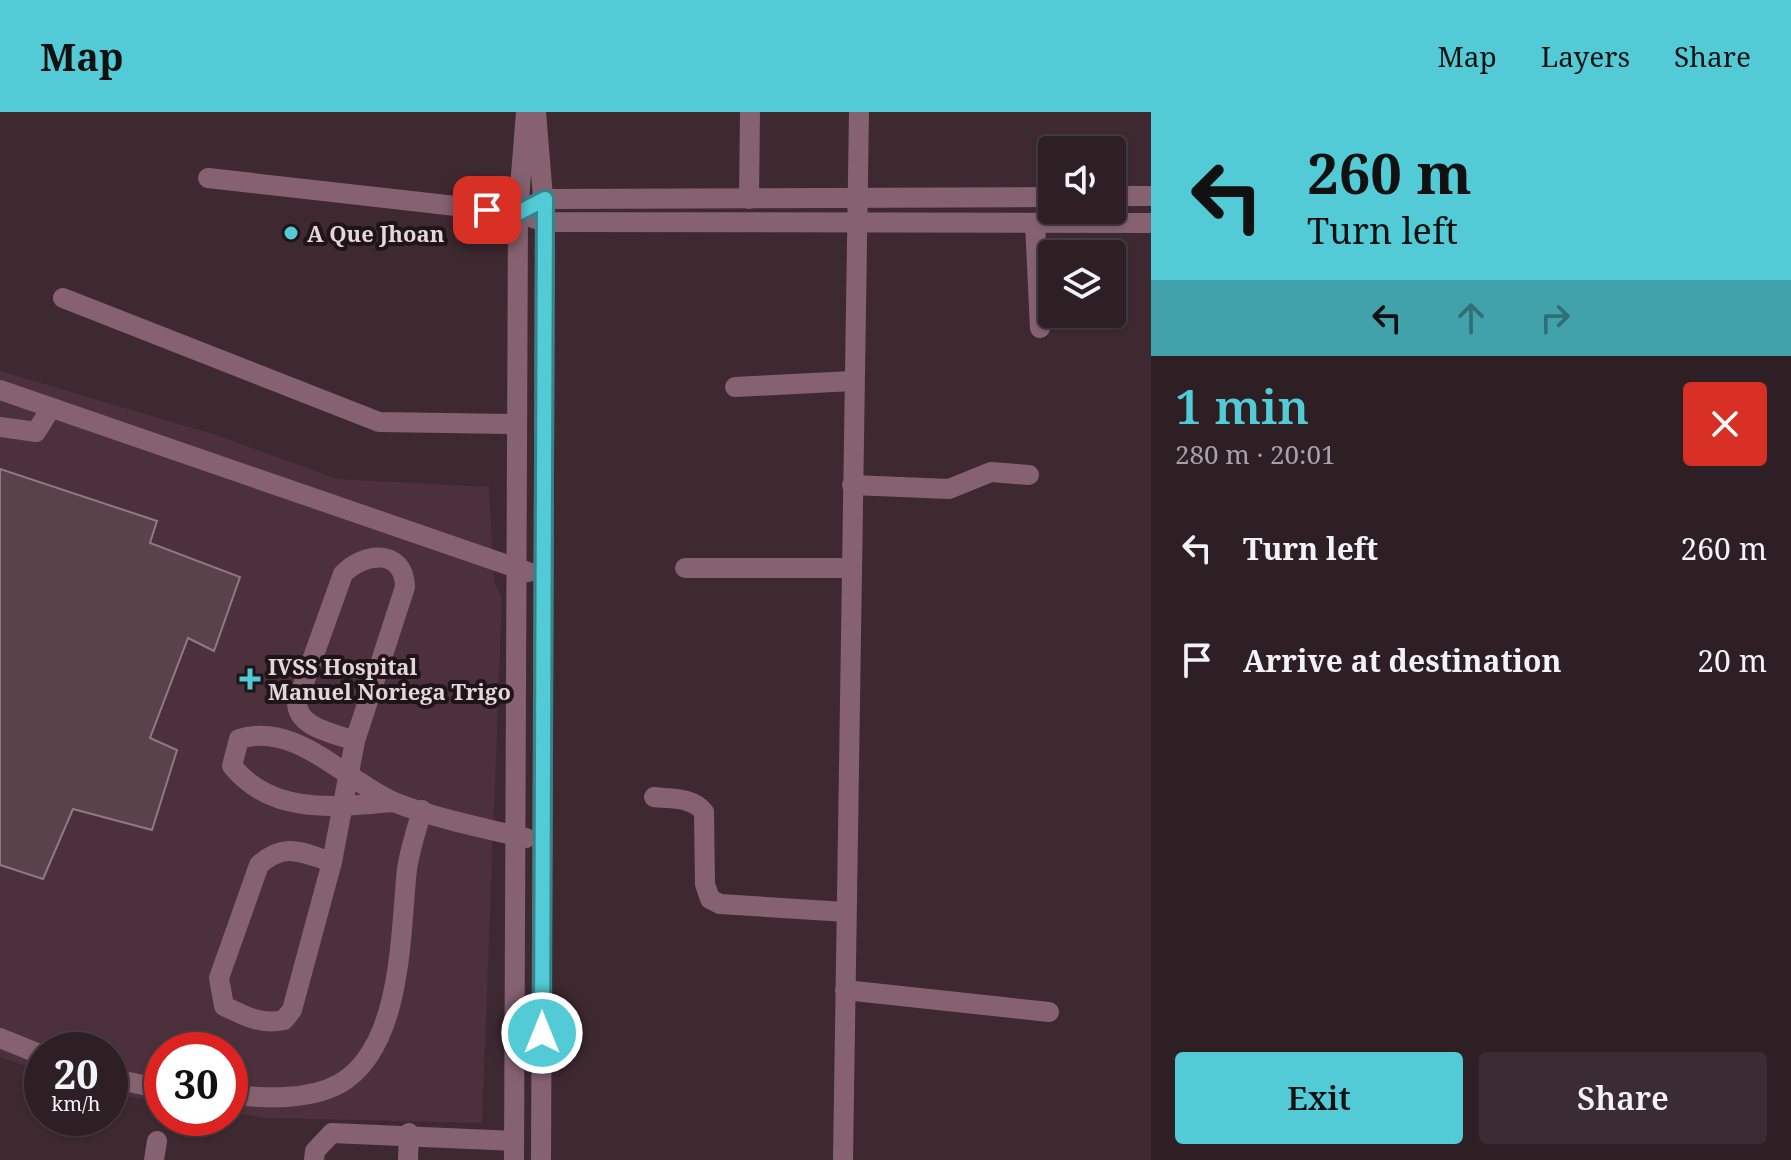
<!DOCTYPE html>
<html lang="en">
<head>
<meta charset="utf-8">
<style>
  body { margin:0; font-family:"Noto Serif",serif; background:#3a2c32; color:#f1f3f6; height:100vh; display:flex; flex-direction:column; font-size:30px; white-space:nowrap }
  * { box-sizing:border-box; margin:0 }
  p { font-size:26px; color:#a7a2a7 }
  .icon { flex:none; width:44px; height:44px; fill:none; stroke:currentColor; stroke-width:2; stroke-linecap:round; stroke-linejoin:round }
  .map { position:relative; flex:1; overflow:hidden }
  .panel { display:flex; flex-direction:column; background:#2e1f25; width:640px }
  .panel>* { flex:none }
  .guide { background:#52cbd7; color:#111; overflow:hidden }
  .tools { position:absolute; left:1038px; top:24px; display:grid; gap:16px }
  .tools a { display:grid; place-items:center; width:88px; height:88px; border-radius:8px; background:#2e1f25; box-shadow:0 2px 6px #0004,0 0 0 2px #493d42; font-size:40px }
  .speed { position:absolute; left:24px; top:920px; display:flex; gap:16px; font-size:40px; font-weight:700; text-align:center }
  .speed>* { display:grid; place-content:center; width:104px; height:104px; border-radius:50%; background:#2e1f25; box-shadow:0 2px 6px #0004,0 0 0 2px #493d42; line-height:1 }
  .speed small { font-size:20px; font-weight:400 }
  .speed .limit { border:12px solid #d22; background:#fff; color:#111 }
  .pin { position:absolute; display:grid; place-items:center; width:68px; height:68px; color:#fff; margin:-34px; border-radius:16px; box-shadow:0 4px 12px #0006 }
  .me { position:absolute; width:88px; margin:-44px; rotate:0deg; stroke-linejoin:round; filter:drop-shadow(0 0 6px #0008) }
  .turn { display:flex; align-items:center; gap:28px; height:168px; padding:0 24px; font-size:36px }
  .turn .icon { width:104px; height:104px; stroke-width:2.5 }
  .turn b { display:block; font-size:56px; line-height:68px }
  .lanes { display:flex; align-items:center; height:76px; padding:0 24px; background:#0003; justify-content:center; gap:40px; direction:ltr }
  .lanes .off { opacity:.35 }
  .round { display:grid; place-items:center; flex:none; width:84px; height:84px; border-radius:8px; background:#3a2c32 }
  .overview { display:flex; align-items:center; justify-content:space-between; height:136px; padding:0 24px }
  h1 { font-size:48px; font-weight:600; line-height:60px; color:#52cbd7 }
  .button { display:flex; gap:16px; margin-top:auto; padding:16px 24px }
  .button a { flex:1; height:92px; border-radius:8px; background:#52cbd7; color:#111; font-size:32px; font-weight:600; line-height:92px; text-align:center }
  .button a+a { background:#3a2c32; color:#f1f3f6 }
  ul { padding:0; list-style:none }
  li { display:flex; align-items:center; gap:24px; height:112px; padding:0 24px }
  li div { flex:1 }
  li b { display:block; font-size:30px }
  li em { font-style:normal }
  header { display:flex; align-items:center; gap:48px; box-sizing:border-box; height:112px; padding:0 40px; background:#52cbd7; color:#111 }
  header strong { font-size:38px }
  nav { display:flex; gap:44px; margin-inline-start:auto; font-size:28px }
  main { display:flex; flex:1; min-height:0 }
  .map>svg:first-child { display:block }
</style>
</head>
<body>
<header>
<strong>Map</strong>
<nav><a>Map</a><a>Layers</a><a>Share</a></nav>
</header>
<main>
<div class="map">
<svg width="1151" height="1048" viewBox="0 0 1151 1048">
  <rect width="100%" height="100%" fill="#3e2931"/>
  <polygon fill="#4c303b" points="0,259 216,323 337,367 489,375 494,469 502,486 482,1011 266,1006 230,1000 230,938 162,938 162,990 110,981 110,938 42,938 42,960 0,945"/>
  <polygon fill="#59424a" stroke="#927882" stroke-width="2" points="0,357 157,409 150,431 240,465 214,539 188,526 150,626 177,638 152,718 73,697 43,767 0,753"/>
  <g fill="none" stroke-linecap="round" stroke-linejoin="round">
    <g stroke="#866270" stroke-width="20">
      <polyline points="536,0 545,110 541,1048"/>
      <polyline points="208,66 518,101 545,110 1151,111"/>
      <polyline points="1112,84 1151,84"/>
      <polyline points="749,87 750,0"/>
      <polyline points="535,92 545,87 1052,85"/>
      <polyline points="1035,111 1040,216"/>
      <polyline points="63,186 379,310 517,312"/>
      <polyline points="735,275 853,269"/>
      <polyline points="0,278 528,460"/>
      <polyline points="0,315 36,320 51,296"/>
      <polyline points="852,373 949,377 991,360 1029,363"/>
      <polyline points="685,456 851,456"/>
      <path d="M654,685C671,687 693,685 704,700L705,772L710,787L720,792L846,800"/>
      <path d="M393,690C336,695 273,704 232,654L239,627C297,609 345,669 394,690C430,705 487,717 526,726"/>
      <path d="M332,750C302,741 285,729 259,753L219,866L224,894C245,904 260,913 284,908L292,898L332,750L355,629L405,475C404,436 364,440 343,462L297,590C297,616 334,621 355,629"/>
      <polyline points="845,878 1049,900"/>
      <polyline points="0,926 42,943"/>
      <polyline points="110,966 162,977"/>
      <path d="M230,983C265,986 307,989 339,972C403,936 400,821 407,757C410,737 417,717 422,698"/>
      <polyline points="154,1048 157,1029"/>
      <polyline points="314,1048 315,1039 332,1021 514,1029"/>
      <polyline points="408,1048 409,1021"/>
      <polyline points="514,1048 518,101 526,0"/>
      <polyline points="843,1048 859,0"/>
    </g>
  </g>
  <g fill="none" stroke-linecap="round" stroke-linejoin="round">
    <g stroke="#35848c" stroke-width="20">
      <polyline id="route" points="487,98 518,101 545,87 542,921"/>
    </g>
    <use href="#route" stroke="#52cbd7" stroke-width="14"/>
  </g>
  <g fill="#52cbd7" stroke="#1f1518" stroke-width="3">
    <circle cx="291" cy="121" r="8"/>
    <path d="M246 555h8v8h8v8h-8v8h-8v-8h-8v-8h8z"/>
  </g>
  <g text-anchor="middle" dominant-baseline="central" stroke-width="8" stroke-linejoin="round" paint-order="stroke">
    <g font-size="22" font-weight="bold" fill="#e5d6db" stroke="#1f1518" text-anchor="start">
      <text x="307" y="121">A Que Jhoan</text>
      <text x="268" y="554">IVSS Hospital<tspan x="268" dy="25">Manuel Noriega Trigo</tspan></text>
    </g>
  </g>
</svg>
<div class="tools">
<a><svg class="icon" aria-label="sound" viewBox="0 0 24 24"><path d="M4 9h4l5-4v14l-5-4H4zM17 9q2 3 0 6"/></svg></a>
<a><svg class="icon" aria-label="layers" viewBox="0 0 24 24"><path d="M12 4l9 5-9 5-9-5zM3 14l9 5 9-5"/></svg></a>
</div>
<div class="speed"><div>20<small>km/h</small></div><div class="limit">30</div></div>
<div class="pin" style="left:487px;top:98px;background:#d93025"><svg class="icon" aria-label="arrive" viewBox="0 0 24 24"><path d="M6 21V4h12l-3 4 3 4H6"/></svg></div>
<svg class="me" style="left:542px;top:921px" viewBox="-20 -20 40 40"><circle r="17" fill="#52cbd7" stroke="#fff" stroke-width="3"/><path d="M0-11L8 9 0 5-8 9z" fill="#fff"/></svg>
</div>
<section class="panel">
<div class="guide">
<div class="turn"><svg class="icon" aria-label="left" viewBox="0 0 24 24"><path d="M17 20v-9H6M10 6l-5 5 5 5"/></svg><div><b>260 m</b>Turn left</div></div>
<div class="lanes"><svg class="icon" aria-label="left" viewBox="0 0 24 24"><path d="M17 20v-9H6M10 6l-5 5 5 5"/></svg><svg class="icon off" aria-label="ahead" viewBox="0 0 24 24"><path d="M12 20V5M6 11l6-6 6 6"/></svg><svg class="icon off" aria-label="right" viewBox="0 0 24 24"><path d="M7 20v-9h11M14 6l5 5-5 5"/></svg></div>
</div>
<div class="overview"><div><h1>1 min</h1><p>280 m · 20:01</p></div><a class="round" style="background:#d93025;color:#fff"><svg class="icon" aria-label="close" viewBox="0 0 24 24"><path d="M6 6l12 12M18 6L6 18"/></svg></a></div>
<ul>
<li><svg class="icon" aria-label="left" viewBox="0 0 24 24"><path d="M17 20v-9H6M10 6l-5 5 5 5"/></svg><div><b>Turn left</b></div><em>260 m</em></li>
<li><svg class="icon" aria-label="arrive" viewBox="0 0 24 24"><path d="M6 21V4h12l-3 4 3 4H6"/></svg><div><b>Arrive at destination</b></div><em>20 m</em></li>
</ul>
<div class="button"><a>Exit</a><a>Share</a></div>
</section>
</main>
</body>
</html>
